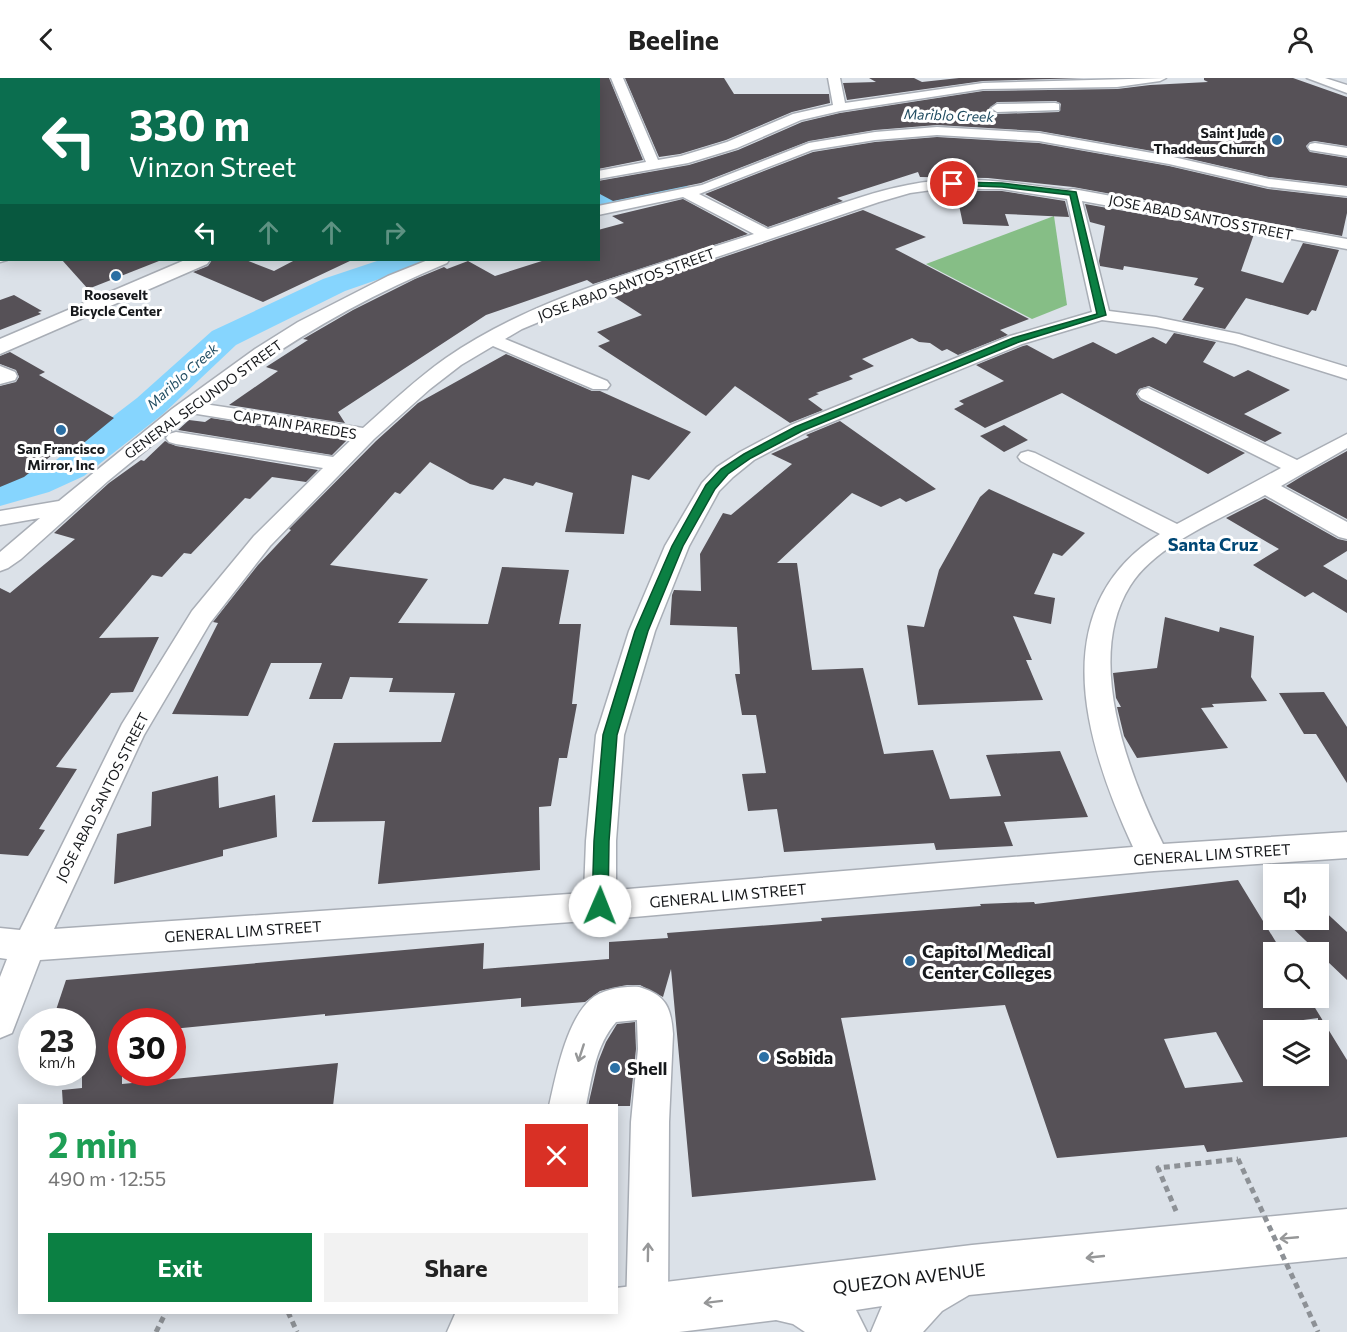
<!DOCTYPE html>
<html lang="en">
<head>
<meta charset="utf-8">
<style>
  body { margin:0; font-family:Commissioner,sans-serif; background:#f2f2f2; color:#222; height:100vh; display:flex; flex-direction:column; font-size:22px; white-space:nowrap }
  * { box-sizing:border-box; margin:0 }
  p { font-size:20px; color:#767676 }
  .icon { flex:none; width:33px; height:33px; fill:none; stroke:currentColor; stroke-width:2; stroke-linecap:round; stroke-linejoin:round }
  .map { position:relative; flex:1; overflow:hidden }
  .drawer { position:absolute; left:18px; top:1026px; width:600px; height:210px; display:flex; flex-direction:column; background:#fff; border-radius:0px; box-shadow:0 3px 15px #0003 }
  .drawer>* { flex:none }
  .guide { position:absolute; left:0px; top:0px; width:600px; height:183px; box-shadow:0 3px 15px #0003; background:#0b6e4f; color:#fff; overflow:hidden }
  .controls { position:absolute; left:1263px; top:786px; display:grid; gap:12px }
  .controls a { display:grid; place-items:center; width:66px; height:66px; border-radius:0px; background:#fff; box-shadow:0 3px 15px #0003; font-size:30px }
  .speed { position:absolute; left:18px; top:930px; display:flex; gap:12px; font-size:30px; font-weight:700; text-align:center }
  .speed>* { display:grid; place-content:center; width:78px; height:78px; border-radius:50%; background:#fff; box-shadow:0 3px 15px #0003; line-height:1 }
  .speed small { font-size:15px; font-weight:400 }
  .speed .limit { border:9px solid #d22; background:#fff; color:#111 }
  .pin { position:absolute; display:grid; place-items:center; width:51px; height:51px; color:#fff; margin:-26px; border:3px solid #fff; border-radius:50%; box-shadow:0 2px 6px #0007 }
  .me { position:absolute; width:66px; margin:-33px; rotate:1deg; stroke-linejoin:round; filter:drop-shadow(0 0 4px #0008) }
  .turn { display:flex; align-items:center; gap:21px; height:126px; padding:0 30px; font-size:27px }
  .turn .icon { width:78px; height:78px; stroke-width:2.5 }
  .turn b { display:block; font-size:42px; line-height:51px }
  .lanes { display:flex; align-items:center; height:57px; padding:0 30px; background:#0003; justify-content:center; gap:30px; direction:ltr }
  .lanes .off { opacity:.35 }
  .round { display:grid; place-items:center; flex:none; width:63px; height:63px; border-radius:0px; background:#f2f2f2 }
  .summary { display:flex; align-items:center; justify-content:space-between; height:102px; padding:0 30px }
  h1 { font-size:36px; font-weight:700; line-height:45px; color:#1e9e55 }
  .cta { display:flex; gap:12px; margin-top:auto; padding:12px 30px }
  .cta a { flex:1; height:69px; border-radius:0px; background:#0b8043; color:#fff; font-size:24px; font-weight:700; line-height:69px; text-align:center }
  .cta a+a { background:#f2f2f2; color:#222 }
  header { display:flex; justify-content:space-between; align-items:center; height:78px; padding:0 30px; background:#fff; font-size:27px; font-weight:700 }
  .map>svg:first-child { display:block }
</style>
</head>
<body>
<header><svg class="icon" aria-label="back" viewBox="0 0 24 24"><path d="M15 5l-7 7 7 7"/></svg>Beeline<svg class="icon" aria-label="person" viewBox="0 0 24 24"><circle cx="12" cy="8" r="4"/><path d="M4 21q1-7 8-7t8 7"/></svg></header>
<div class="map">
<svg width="1347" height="1254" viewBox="0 0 1347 1254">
  <rect width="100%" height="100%" fill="#dbe1e8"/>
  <polygon fill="#86be86" points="1054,138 1067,227 1032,241 926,186"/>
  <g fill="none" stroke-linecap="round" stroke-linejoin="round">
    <g fill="#86d5fe" fill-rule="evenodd">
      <polygon points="676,98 685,101 689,106 685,111 598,133 598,117"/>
      <polygon points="380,182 422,182 417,188 345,213 236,267 163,336 84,398 49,414 0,428 0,403 21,398 56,382 137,320 212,253 323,201"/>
    </g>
  </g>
  <g fill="#565157" fill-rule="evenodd">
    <polygon points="598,0 609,0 643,82 598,91"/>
    <polygon points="625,0 724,0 734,16 829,16 830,25 792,34 726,62 680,76 659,79"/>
    <polygon points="869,0 914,0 922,4 959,0 1084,0 983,3 847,22 843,5 876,4"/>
    <path d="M1204,0H1293L1347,19V68L1315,63L1310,64L1306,68L1310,74L1347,80V108L1269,99L1169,76L1039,53L937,47L875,52L809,63L701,105L613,123L598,115V103L689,87L738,72L802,44L840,35L983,13L1117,11L1150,7L1208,4L1204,2ZM1056,23L1061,26L1059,34L997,36L989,31L997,24Z"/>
    <polygon points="937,59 1039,65 1169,88 1268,111 1347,120 1347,135 1342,158 1073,109 988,100 920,99 918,94 837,120 843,123 768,149 705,116 813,74 875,64"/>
    <polygon points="956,113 1002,113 1065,123 1069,139 1005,136 1009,148 963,146"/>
    <polygon points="683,121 748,156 593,206 587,202 486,237 338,334 345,345 229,327 278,293 266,289 308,262 303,261 353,232 415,201 444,189 447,191 468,183 495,198 545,182 598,182 598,152 624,145 612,138"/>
    <polygon points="1085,126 1254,156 1241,193 1283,205 1303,165 1339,172 1316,233 1312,232 1308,237 1246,220 1225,251 1182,242 1204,210 1194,207 1198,200 1124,188 1123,192 1100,188 1099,183 1105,148 1090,144"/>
    <polygon points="863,132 926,159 895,171 1029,241 1000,252 1008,257 958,277 947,271 942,273 930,265 919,264 912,260 862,281 874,288 849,298 853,301 816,315 819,316 808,321 823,332 790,345 735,308 706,338 598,268 610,263 597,254 642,237 611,217"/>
    <polygon points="62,182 159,182 159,183 88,211"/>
    <polygon points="212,182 246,182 274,193 295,182 352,182 263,224 193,194 208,188"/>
    <polygon points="14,217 42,233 38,234 41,236 0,252 0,222"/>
    <polygon points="1174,255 1216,264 1203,284 1234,299 1248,292 1290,312 1244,336 1282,355 1265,364 1149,308 1139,311 1136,316 1140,322 1245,375 1208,396 1062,315 985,350 954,331 964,326 959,323 1004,303 976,287 1023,268 1027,267 1053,281 1093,264 1116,276 1153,259 1166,266"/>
    <polygon points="10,274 45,294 39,297 114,340 74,373 60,371 24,399 0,409 0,308 16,304 19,299 16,292 0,286 0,278"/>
    <polygon points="506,276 592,313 600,313 691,354 649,402 632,397 624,456 565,454 573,415 536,404 533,408 504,400 493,412 470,406 430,384 400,416 395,414 330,487 428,501 398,545 488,546 502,489 569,492 559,546 581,546 572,626 577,626 567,680 559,680 551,728 539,729 540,792 378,806 385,743 312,744 334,665 441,664 455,615 389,614 393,600 350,599 342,621 309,621 322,585 271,585 248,638 172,636 218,545 213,544 258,487 291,452 289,451 376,363 418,325"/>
    <polygon points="211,340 347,362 332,377 178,352 189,342 205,344"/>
    <polygon points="840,343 936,411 906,424 900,420 881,429 852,415 777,485 797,485 812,592 863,590 884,676 933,672 950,721 1001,718 986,677 1060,673 1088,739 1004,744 1013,768 936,772 934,765 784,774 777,731 748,733 742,696 766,695 756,637 742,637 735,596 740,596 737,549 670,547 672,517 674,512 701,513 700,476 723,435 731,437 792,386 771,376 809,359 806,357"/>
    <polygon points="1004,347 1028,362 1004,374 980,358"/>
    <polygon points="165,363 176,368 318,392 306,404 272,399 250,421 245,420 191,476 184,475 162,499 152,497 99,560 159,559 133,614 111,615 56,689 77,691 39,751 45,752 28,778 0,776 0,510 10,515 75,461 54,455 109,405 141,382 144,383"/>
    <polygon points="1347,373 1347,441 1286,408 1304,397"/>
    <polygon points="989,411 1085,455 1062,478 1053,475 1034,516 1055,520 1051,546 1013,538 1032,582 1026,582 1043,622 918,627 907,547 924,549 939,492 980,419"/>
    <polygon points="1265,420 1338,461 1347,463 1347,473 1323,488 1347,502 1347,535 1313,514 1305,519 1253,487 1279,471 1226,440"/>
    <polygon points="1165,539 1219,554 1220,549 1254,558 1251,599 1267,623 1212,626 1214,629 1201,630 1228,670 1137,680 1124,658 1117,629 1121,629 1116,620 1113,595 1157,590"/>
    <polygon points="1324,614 1347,649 1347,705 1316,656 1304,656 1279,615"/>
    <polygon points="218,698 219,730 275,717 277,759 223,772 223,778 114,806 117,756 151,748 152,714"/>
    <path d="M1238,802L1282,874H1274V920H1309L1347,982V1059L1207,1074L1204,1067L1057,1080L1005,927L841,940L876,1102L692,1119L671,891L663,919L640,907H627L600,913L585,924L521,929V920L325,938V936L172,951V944H122V1006L338,985L333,1028H63L62,1012L82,1010V944H52L66,902L484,865L483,891L609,881V864L668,860L667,855L822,843L821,840L981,828L980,826L1034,824L1035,826ZM1318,940V998H1274V946ZM1216,954L1243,1004L1185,1010L1164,961Z"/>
    <polygon points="1318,827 1347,854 1347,902 1284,842 1318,842"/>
    <polygon points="635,944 636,971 630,1028 588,1028 598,984 606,964 617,946"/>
  </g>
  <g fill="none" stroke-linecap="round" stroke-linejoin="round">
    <g stroke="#a9aeb6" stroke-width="3">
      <g id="minor">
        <polygon points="69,0 81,0 82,2 70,2"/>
        <polygon points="183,0 195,0 196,2 184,2"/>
        <polygon points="611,0 623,0 658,82 681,78 727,64 793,36 833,27 828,0 840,0 845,25 983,5 1166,0 1160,3 1117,9 983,11 840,33 801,42 737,70 688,85 598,101 598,93 646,84"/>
        <polygon points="1307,0 1325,0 1347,7 1347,15"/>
        <rect x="0" y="12" width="2" height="8"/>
        <polygon points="1055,25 1059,26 1059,32 997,34 991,30 997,26"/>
        <rect x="0" y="42" width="2" height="8"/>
        <path d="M937,49L1039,55L1169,78L1269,101L1347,110V118L1269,109L1169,86L1039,63L937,57L875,62L812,72L699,116L768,151C814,136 861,116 908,107C961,96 1015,105 1068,112L1073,111L1347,161V171L1082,123L1109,233L1156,239L1239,256L1347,289V301L1235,266L1156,249L1102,242L1022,266L805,355L754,382L733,399L719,413L689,468L655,553L624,657L616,763V812L1133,769C1085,665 1043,530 1160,456L1021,383L1018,379L1021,375L1028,373L1035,375L1177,446L1281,390L1141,320L1138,316L1141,312L1148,310L1297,382L1347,356V370L1281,408L1347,444V461L1339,459L1265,417C1223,440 1156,466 1130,508C1084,581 1129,697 1163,766L1347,754V780L1154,793L600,842L40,882L12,955L0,960V899L7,881L0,880V850L20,852L122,646L192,533L254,458L323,390L176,366L169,364L166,360L169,356L176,354L333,379L352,361L191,335L108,403L21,481L8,490L0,493V474L40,440L0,447V433L59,423L172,331L255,271L298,244L388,198L428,182H449L447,185C359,221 280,268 204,326L363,350C390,326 416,301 446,280C537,217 651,190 754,156L683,119L598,137V128L702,107L809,65L875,54ZM939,111H1002L1067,121L1092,234L1010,258L791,347L740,374L717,389L702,405L665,468L629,553L596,657L586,763L584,815L54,851L144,657L210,545L270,468L374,361L430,311L461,287L493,268L593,311H607L610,307L607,303L505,261L522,251L596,220L879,124L910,115Z"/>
        <polygon points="1315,65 1347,70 1347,78 1310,72 1308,69 1310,66"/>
        <polygon points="0,74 2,74 0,83"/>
        <rect x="0" y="112" width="2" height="8"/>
        <polygon points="2,173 2,182 7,182 0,184"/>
        <polygon points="0,288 15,294 17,298 15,302 0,306"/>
        <path d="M639,909C666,917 671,929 673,956L669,1044L668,1232L662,1247L647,1253L632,1247L626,1232L631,1044L638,971L637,942L616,944C596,967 592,998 586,1028H549C556,997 566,944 590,922C602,911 624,908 639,909Z"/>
      </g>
    </g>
    <g stroke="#a9aeb6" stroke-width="3">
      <g id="major">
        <polygon points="328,0 342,0 327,2"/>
        <polygon points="185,182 210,182 207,186 0,276 0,261"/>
        <polygon points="1347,1131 1347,1179 969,1217 942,1233 923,1254 871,1254 882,1228 856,1232 867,1254 805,1254 793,1246 776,1242 679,1254 447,1254 455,1236 457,1234 616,1234 616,1210 972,1167"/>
      </g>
    </g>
    <g stroke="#8d9196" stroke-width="5" stroke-dasharray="6 4.5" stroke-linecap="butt">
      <polyline points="1176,1133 1158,1090 1238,1081"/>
      <polyline points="288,1234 297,1254"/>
      <polyline points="156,1254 166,1234"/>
    </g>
    <use href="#minor" fill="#fff" fill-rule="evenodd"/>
    <use href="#major" fill="#fff" fill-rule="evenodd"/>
    <polyline stroke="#8d9196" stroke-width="5" stroke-dasharray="6 4.5" stroke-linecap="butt" points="1238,1081 1318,1254"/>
  </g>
  <defs><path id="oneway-shaft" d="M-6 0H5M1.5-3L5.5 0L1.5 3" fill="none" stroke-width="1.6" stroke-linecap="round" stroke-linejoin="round" transform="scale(1.5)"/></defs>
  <g stroke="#969798">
    <use href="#oneway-shaft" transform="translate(581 975) rotate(108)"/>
    <use href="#oneway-shaft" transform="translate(1289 1160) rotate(175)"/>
    <use href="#oneway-shaft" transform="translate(648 1174) rotate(-89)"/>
    <use href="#oneway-shaft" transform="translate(1095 1179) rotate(174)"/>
    <use href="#oneway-shaft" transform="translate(713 1224) rotate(173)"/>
  </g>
  <polygon fill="#0b8043" stroke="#07532c" stroke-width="1.5" points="953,104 1002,105 1076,114 1106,237 1019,264 802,353 751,380 728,396 715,411 683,468 648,553 617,657 609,763 608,828 606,834 600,836 594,834 592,828 594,763 603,657 635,553 672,468 706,407 721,391 744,376 795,349 1013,260 1097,236 1070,117 1002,109 951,107"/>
  <g fill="#2b70a5" stroke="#fff" stroke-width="2">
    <circle cx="1277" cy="62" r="6"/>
    <circle cx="116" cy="198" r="6"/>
    <circle cx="61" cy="352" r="6"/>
    <circle cx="910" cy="883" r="6"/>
    <circle cx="764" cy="979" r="6"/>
    <circle cx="615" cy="990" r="6"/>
  </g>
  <g text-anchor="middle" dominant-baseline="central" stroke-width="6" stroke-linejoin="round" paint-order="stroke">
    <g font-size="14" font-style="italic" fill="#204c61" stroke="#fff">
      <text transform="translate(949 37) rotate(2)">Mariblo Creek</text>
      <text transform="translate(182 298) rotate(-42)">Mariblo Creek</text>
    </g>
    <g font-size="14" font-weight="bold" fill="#16181b" stroke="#fff">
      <text x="1265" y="54" text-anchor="end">Saint Jude<tspan x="1265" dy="16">Thaddeus Church</tspan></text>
      <text x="116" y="216">Roosevelt<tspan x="116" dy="16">Bicycle Center</tspan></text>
      <text x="61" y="370">San Francisco<tspan x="61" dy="16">Mirror, Inc</tspan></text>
    </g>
    <g font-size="14" fill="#16181b" stroke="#fff">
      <text transform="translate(1201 139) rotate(11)">JOSE ABAD SANTOS STREET</text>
      <text transform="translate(626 206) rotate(-20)">JOSE ABAD SANTOS STREET</text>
      <text transform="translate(203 321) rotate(-36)">GENERAL SEGUNDO STREET</text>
      <text transform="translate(295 346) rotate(9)">CAPTAIN PAREDES</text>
      <text transform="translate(102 719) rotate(-63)">JOSE ABAD SANTOS STREET</text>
    </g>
    <g font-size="15" fill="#16181b" stroke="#fff">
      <text transform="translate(1212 776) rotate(-4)">GENERAL LIM STREET</text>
      <text transform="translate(728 817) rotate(-5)">GENERAL LIM STREET</text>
      <text transform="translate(243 853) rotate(-4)">GENERAL LIM STREET</text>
    </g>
    <g font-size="18" font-weight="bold" fill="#004775" stroke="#fff">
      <text x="1213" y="466">Santa Cruz</text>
    </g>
    <g font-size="18" font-weight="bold" fill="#16181b" stroke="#fff" text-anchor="start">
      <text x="922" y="873">Capitol Medical<tspan x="922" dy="21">Center Colleges</tspan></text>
      <text x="776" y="979">Sobida</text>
      <text x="627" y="990">Shell</text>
    </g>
    <g font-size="18" fill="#16181b" stroke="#fff">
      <text transform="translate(909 1200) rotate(-7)">QUEZON AVENUE</text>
    </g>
  </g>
</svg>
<div class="controls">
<a><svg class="icon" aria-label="sound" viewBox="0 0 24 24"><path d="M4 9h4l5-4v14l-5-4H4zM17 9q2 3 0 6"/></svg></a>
<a><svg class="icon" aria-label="search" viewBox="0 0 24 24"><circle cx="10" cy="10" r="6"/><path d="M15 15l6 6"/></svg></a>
<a><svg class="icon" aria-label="layers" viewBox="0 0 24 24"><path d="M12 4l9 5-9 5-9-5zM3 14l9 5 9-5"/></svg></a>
</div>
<div class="speed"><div>23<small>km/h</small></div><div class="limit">30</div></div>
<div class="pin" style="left:953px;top:106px;background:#d93025"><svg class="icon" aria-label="arrive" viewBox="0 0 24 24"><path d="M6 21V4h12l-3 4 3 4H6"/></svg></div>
<svg class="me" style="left:600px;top:828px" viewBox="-20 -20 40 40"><circle r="19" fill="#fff"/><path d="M0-13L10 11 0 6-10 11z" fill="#0b8043"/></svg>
<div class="guide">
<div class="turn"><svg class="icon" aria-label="left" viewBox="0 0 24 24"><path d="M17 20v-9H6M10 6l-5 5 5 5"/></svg><div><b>330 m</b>Vinzon Street</div></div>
<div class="lanes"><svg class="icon" aria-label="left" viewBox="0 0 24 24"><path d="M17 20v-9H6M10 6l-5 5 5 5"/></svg><svg class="icon off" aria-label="ahead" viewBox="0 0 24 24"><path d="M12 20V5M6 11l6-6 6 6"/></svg><svg class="icon off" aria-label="ahead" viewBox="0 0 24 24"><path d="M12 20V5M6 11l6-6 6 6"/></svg><svg class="icon off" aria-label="right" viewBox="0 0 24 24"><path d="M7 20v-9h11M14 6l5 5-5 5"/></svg></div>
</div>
<section class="drawer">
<div class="summary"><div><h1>2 min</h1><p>490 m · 12:55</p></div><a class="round" style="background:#d93025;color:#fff"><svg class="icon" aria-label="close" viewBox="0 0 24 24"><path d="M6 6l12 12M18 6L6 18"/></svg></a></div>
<div class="cta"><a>Exit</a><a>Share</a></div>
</section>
</div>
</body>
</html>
